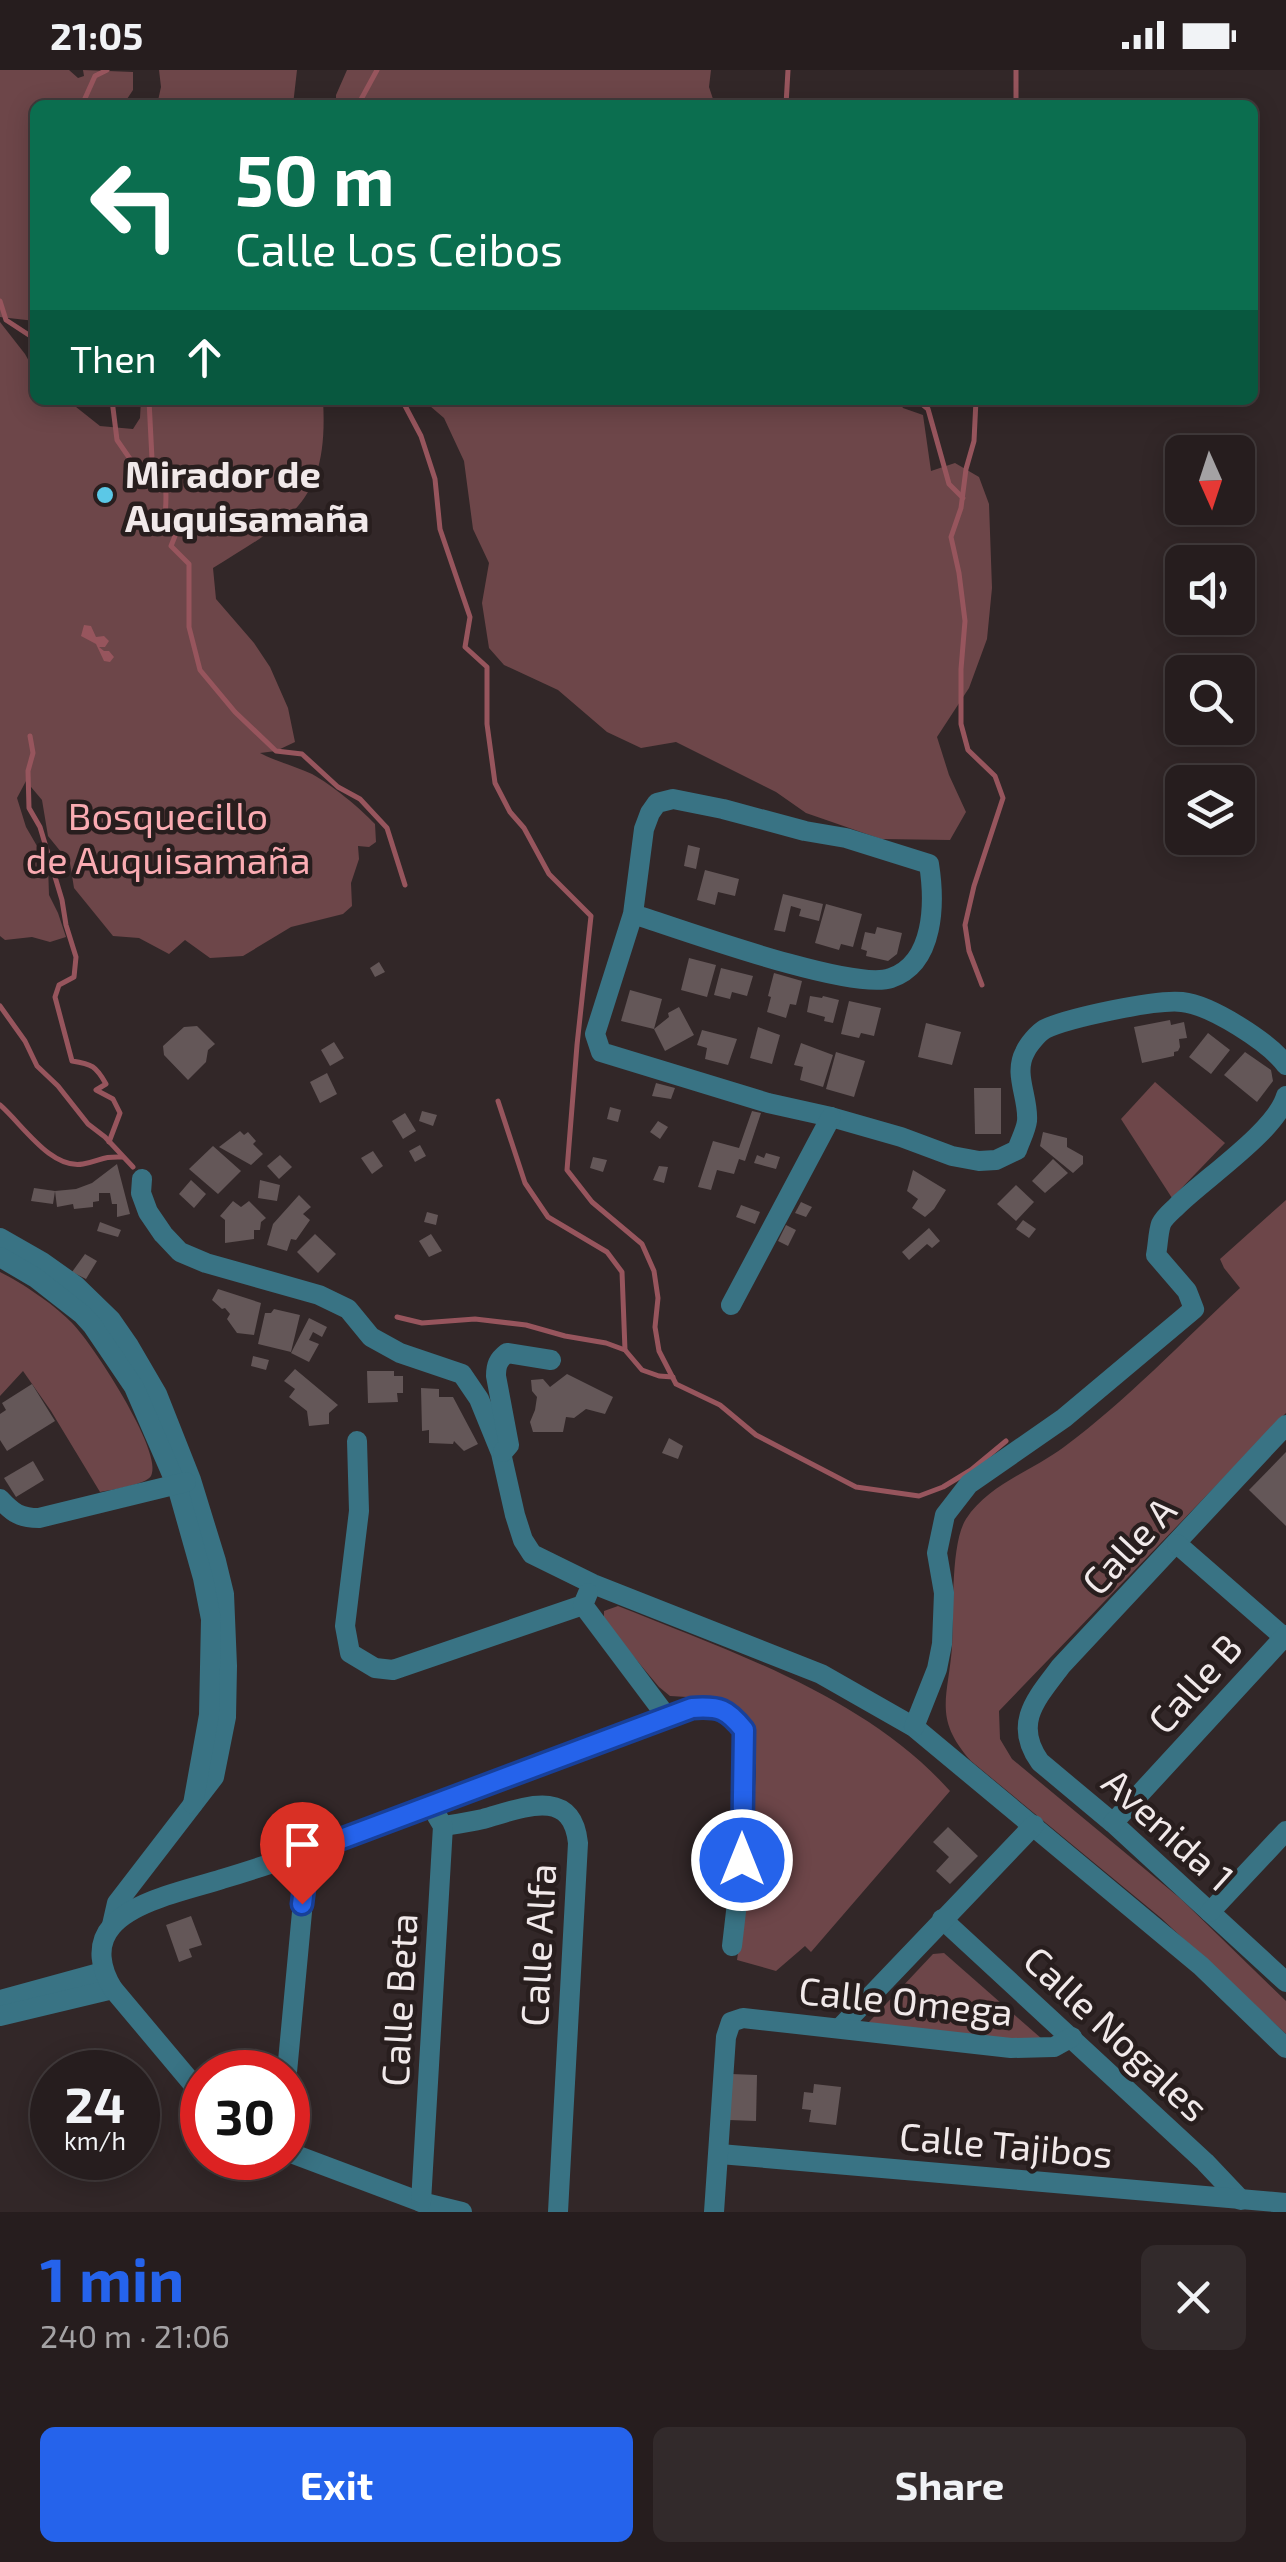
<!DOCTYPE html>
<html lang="en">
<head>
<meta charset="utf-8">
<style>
  body { margin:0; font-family:"Exo 2",sans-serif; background:#322a2b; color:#f1f3f6; height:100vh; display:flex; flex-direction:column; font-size:38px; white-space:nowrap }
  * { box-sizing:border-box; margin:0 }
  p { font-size:32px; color:#a4a2a4 }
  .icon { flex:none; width:55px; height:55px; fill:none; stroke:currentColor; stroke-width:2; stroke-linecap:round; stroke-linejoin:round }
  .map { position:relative; height:2142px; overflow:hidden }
  .panel { display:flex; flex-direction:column; background:#261d1e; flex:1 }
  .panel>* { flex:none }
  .top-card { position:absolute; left:30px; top:30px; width:1228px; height:305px; border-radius:15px; box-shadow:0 5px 25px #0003,0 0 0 2px #423b3c; background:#0b6e4f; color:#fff; overflow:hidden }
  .needle { width:65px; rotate:177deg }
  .fabs { position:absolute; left:1165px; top:365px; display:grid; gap:20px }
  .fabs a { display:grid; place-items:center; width:90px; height:90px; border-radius:15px; background:#261d1e; box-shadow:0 5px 25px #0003,0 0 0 2px #423b3c; font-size:50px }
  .speed { position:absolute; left:30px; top:1980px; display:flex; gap:20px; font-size:50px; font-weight:700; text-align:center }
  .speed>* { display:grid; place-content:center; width:130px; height:130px; border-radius:50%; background:#261d1e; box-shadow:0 5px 25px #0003,0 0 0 2px #423b3c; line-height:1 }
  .speed small { font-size:25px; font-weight:400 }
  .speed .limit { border:15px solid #d22; background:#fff; color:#111 }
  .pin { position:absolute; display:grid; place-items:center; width:85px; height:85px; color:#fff; margin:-102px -42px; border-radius:50% 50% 50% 0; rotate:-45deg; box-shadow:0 0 10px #0007 }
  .pin .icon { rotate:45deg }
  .me { position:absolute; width:110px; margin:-55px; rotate:0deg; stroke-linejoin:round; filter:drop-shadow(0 0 8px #0008) }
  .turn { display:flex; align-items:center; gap:35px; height:210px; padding:0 40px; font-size:45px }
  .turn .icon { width:130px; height:130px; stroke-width:2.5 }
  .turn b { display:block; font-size:70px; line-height:85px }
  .then { display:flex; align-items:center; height:95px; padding:0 40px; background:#0003; gap:20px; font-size:38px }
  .round { display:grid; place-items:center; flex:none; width:105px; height:105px; border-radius:15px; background:#322a2b }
  .headline { display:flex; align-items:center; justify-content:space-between; height:170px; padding:0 40px }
  h1 { font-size:60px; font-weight:700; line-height:75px; color:#2563eb }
  .action { display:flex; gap:20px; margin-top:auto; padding:20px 40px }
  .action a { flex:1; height:115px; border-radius:15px; background:#2563eb; color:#fff; font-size:40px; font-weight:700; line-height:115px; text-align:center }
  .action a+a { background:#322a2b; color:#f1f3f6 }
  .status { display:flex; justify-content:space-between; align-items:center; height:70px; padding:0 50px; background:#261d1e; direction:ltr }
  .status svg { height:28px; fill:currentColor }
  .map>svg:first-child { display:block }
</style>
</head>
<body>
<div class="status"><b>21:05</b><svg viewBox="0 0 49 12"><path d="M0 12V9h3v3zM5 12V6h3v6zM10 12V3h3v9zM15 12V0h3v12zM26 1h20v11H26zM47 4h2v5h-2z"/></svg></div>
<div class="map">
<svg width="1286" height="2142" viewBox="0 0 1286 2142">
  <rect width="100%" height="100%" fill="#322728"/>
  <g fill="#6d4649">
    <polygon points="0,0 69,0 78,8 84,6 83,0 133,2 133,20 123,35 83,35 78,29 76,35 35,35 35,251 0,247"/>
    <polygon points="159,0 297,0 293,35 197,35 187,30 179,35 157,35 161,17"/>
    <polygon points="347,0 711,0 709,17 715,35 336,35 336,25"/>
    <path d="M0,252L25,284L35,302V330L71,333L100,356L133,359L140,348L141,330H323C329,432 292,449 213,498L216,529L254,573L270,597L288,638L295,672L276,681L260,683C277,692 295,696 312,704C332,715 360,738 375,754L376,772L369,777L358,776L359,789L351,813L352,836L343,844L291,857L243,886L210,888L185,870L169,884L139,868L113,866L74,818L70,793L48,766L42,730L26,711L17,728L26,757L48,795L49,825L58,843L66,867L50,872L32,867L5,870L0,866Z"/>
    <polygon points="423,330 898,330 903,338 923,345 931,401 955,393 979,407 989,434 992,518 987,569 969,618 937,667 949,705 966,742 950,770 881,769 806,743 776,722 676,672 641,678 607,662 558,620 504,595 489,578 482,533 489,493 473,459 464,391 444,348"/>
    <polygon points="1155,1012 1225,1073 1172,1128 1121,1049"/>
    <path d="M1286,1130V1343L999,1641L1000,1669L1012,1689L1181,1829L1286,1931V1964L1161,1848L971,1691C933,1648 948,1629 952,1577C954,1546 950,1474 966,1449C989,1414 1032,1401 1064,1377C1126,1331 1183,1271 1240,1218L1224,1198L1220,1189Z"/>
    <path d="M0,1202C22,1213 52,1233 70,1251C90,1269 165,1384 151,1406C145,1415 111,1420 100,1422L51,1341L23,1301L0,1326Z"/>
    <path d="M618,1536C732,1582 866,1627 950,1721L811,1882L805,1876L776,1901L737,1890L748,1813L756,1702L755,1663L745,1646L721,1629L670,1626L659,1617L604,1551V1541Z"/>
    <polygon points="944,1883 1050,1976 869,1957 869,1952 933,1884"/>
  </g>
  <polygon fill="#97555d" points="84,555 91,556 96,567 104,566 109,571 105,577 99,577 104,581 109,581 114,587 110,592 104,591 96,574 81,566"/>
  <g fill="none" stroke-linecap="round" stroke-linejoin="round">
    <g stroke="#97555d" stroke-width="5">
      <polyline points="1016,0 1016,35"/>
      <polyline points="82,35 95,6 107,0"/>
      <polyline points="358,35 377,0"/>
      <polyline points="786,35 788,0"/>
      <polyline points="0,231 6,250 35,269"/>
      <polyline points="112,330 117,370 137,399 161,398"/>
      <path d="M149,330L152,389C170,407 166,426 165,449L177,461L171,476L189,494V557L200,600L235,642L276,681L302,684L338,717L360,729L387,758L405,815"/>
      <polyline points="402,330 421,366 435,409 440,459 470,547 465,577 487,597 487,654 495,713 510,742 524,758 549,804 591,846 577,975 567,1100 592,1132 642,1174 654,1201 658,1228 655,1257 659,1281 676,1314 720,1335 756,1365 856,1417 919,1426 943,1417 971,1400 1006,1371"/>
      <polyline points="917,330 928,339 949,414 963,428"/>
      <polyline points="976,330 974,371 966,399 961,438 951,467 959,503 965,551 961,599 961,654 968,680 995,706 1003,728 974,816 965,855 969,881 982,915"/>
      <path d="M30,666L33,683L28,701L29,738L40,757L62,830L66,855L76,887L74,907L59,915L55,927L72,991C92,994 96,996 106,1014L96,1020L113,1029L120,1043L109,1072"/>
      <polyline points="0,936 25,971 37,996 58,1016 88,1054 105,1067 133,1097"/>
      <polyline points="498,1031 525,1113 548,1147 607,1182 622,1202 625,1280"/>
      <path d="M0,1035C22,1054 51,1100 83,1094C101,1091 101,1086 123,1087"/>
      <polyline points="397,1247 422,1253 475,1249 526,1255 565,1266 606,1273 625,1280 642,1300 659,1306 673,1307"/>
    </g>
  </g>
  <g fill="#645758">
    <polygon points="688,775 700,778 696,799 684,796"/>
    <polygon points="705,800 739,809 735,826 718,822 715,835 697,830"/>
    <polygon points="783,824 823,834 819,851 799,846 801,839 791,836 785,862 774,860"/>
    <polygon points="826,834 862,844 853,877 841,874 839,880 815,873"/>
    <polygon points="877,857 902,863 897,884 888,891 866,886 867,881 861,879 865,862 875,864"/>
    <polygon points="689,888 716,895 707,927 681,920"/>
    <polygon points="379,892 385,902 375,907 370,898"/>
    <polygon points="721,898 753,906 747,926 732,922 730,929 714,925"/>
    <polygon points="774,903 802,911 796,935 790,934 786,948 767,942 771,927 768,926"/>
    <polygon points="630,920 662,929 654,959 621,951"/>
    <polygon points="810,926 822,928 823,926 839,930 833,953 824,951 825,947 807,942"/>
    <polygon points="849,931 881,938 874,966 861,963 859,968 841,964"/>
    <polygon points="679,937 694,965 665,981 654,959 669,947 668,943"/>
    <polygon points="1170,950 1171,955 1184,952 1187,968 1179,969 1180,977 1178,981 1174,982 1174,986 1142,993 1134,957"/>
    <polygon points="926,953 961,962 952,995 918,987"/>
    <polygon points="197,956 215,974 208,980 206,992 188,1010 164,985 163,976 184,957"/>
    <polygon points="758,957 780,965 772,994 750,988"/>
    <polygon points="702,960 737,969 728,995 705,989 707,978 697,975"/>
    <polygon points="1208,963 1230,980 1211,1004 1189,987"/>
    <polygon points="334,972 344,988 330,996 321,980"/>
    <polygon points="801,973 833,985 823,1017 800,1010 803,997 794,995"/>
    <polygon points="836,982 865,991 854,1027 826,1019"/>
    <polygon points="1245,982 1271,1000 1273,1011 1257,1032 1224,1005"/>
    <polygon points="327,1003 337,1024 320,1033 310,1012"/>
    <polygon points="656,1013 675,1018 671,1029 652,1026"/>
    <polygon points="974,1018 1001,1018 1001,1064 975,1064"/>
    <polygon points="610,1037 621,1040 618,1052 607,1049"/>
    <polygon points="422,1041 437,1045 433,1056 419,1051"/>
    <polygon points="752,1041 761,1043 745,1091 739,1089 734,1104 717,1100 711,1120 698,1117 713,1071 739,1078"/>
    <polygon points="405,1043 416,1061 403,1069 392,1051"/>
    <polygon points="658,1051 668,1057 660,1069 650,1062"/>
    <polygon points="240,1061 244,1065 248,1062 256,1071 253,1074 263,1084 251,1095 219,1077"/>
    <polygon points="1043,1062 1067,1068 1067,1077 1083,1086 1083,1094 1073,1103 1040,1076"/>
    <polygon points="420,1075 426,1086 415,1092 409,1081"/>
    <polygon points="213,1076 241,1101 218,1124 189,1099"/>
    <polygon points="373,1081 383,1096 372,1104 361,1088"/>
    <polygon points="766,1083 780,1087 776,1099 754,1093 757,1085 764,1088"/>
    <polygon points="280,1085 292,1097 279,1109 267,1096"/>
    <polygon points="593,1087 607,1090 603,1102 590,1098"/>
    <polygon points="1053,1089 1068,1103 1045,1123 1032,1111"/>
    <polygon points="117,1094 130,1144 117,1147 117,1134 112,1134 110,1123 99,1123 99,1131 93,1132 93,1137 74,1139 73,1134 57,1137 55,1121 76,1119 92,1113"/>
    <polygon points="659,1096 668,1097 664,1113 653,1110"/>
    <polygon points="913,1100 946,1120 934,1139 925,1147 912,1138 918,1129 907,1121"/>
    <polygon points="191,1110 206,1124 194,1138 179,1124"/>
    <polygon points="260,1110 280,1115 277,1131 258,1128"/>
    <polygon points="1016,1115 1034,1132 1016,1151 997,1134"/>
    <polygon points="34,1118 55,1121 53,1134 31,1131"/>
    <polygon points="299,1125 311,1137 303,1144 310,1150 296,1170 291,1169 287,1181 267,1175 273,1154"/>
    <polygon points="233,1131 241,1137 249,1131 266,1148 261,1152 260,1160 254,1160 254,1169 225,1173 225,1150 220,1146"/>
    <polygon points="801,1132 812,1137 806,1147 795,1143"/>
    <polygon points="741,1135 760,1142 755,1154 736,1147"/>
    <polygon points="427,1142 438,1145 436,1155 424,1152"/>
    <polygon points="1023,1150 1036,1159 1029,1168 1016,1159"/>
    <polygon points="100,1152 121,1160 118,1167 97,1161"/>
    <polygon points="786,1155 796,1160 788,1176 778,1171"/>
    <polygon points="929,1158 940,1171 932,1178 927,1174 909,1190 902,1182"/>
    <polygon points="315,1164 336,1184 318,1203 297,1182"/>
    <polygon points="431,1164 442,1181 429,1187 419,1171"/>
    <polygon points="85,1184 97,1191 86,1209 72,1202"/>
    <polygon points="218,1219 261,1233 254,1265 237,1263 227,1249 230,1244 225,1238 222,1239 212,1230"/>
    <polygon points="274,1239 300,1245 291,1282 258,1274 265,1243 271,1243"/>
    <polygon points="309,1248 327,1257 322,1267 313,1262 309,1270 319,1274 309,1292 291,1283"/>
    <polygon points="253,1286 269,1290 266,1300 251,1296"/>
    <polygon points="295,1299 338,1335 329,1343 329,1354 309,1356 307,1341 289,1327 295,1319 284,1311"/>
    <polygon points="367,1301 394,1301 394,1306 403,1306 403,1323 397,1323 398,1332 368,1333"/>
    <polygon points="567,1304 613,1327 605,1344 586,1339 574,1348 566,1347 563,1362 533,1362 530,1352 535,1340 537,1327 532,1321 531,1310 543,1309 550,1317"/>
    <polygon points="32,1314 55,1351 7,1381 0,1370 0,1344 6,1340 2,1333"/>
    <polygon points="421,1318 439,1319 439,1327 453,1327 478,1374 464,1381 454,1371 453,1374 429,1373 429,1360 422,1361"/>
    <polygon points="669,1368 683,1376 678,1389 662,1383"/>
    <polygon points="1286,1382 1286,1456 1249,1420"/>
    <polygon points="33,1391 44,1410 16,1427 4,1408"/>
    <polygon points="948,1757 978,1786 950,1814 936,1801 949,1787 933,1772"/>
    <polygon points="191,1846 202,1875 189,1879 192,1887 179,1892 166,1855"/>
    <polygon points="731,2004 757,2005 756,2051 729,2050"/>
    <polygon points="814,2014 841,2017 836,2055 809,2052 811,2040 802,2039 804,2022 813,2023"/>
  </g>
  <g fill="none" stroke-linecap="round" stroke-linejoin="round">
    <g stroke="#397384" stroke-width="20">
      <path d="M633,844C680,859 853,922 891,908C935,893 935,832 929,794L846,768L805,761L723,739L673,729L657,733L650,743L644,759L633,844L595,964L601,982L768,1033L831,1047L901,1067L952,1086L979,1091L996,1090L1017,1080C1020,1071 1026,1060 1027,1051C1029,1028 1013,1004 1025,982C1028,975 1038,963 1045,959C1068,948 1156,929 1182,932C1211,935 1269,972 1286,995"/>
      <polyline points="142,1109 141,1123 148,1142 163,1164 180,1182 206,1193 319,1225 348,1239 371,1267 400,1283 462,1304 479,1329 501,1383 515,1445 523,1470 532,1484 593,1514 821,1604 914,1657 1201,1896 1286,1978"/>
      <polyline points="0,1168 42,1192 76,1216 111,1250 129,1276 157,1324 191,1410 216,1491 224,1524 227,1596 226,1647 214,1707 117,1833 112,1855"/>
      <polyline points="0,1187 36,1208 82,1244 92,1255 134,1317 177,1416 203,1508 211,1549 209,1645 193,1734"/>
      <polyline points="731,1235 831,1047"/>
      <path d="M1286,1355L1061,1596C1037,1628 1012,1653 1040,1692L1113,1753L1286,1912"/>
      <polyline points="357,1371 359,1441 345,1556 350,1583 375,1598 393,1600 583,1535"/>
      <path d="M503,1382L509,1375L496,1306C496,1295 498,1290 507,1283L551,1290"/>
      <path d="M0,1429C13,1443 20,1448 39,1448L186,1412"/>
      <polyline points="1177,1474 1286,1569"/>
      <polyline points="588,1523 583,1535 667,1647"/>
      <path d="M914,1657L937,1599L942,1574L944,1523L937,1483L945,1445L969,1414L1064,1348L1194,1239L1187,1221L1156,1185C1158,1175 1158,1163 1161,1154C1164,1147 1172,1141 1177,1136C1204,1109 1276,1061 1286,1026"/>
      <polyline points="1113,1753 1286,1565"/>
      <path d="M443,1756C456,1754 470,1752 483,1749C520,1739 572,1715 578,1773L558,2142"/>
      <polyline points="1210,1842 1286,1761"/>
      <polyline points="942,1849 1205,2092 1241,2130"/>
      <polyline points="0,1930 103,1902"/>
      <polyline points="0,1946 113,1919"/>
      <polyline points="840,1958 1034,1755"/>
      <polyline points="287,2002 305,1810 301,1783"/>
      <path d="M202,2025L113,1919C101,1900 95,1875 112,1856C134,1830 191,1819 222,1809C249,1801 276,1792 302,1783C433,1737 563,1686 693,1637C720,1636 727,1640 744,1660L742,1790L732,1876"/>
      <polyline points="288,2082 421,2132 462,2142"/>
      <polyline points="720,2084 1286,2133"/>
      <polyline points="421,2132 443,1756 437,1746"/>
      <polyline points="714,2142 726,1967 731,1952 743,1948 1011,1978 1054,1977 1072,1967"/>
    </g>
  </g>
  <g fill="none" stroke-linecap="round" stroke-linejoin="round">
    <g stroke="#184099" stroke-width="25">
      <path id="route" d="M302,1834L305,1810L301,1784L692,1638C720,1636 727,1639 744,1660L742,1790"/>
    </g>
    <use href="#route" stroke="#2563eb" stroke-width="18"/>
  </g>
  <circle fill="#5bc8e7" stroke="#281e1e" stroke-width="4" cx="105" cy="425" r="10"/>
  <g text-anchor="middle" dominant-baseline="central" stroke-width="9" stroke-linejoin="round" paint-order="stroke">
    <g font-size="38" font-weight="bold" fill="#f1e9ea" stroke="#281e1e" text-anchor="start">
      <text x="125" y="403">Mirador de<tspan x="125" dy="44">Auquisamaña</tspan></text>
    </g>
    <g font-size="38" fill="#faabb2" stroke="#281e1e">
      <text x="168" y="745">Bosquecillo<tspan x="168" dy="44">de Auquisamaña</tspan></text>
    </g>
    <g font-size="38" fill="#f1e9ea" stroke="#281e1e">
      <text transform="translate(1128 1475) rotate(-47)">Calle A</text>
      <text transform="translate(1194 1613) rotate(-48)">Calle B</text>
      <text transform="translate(1169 1759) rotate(42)">Avenida 1</text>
      <text transform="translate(537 1875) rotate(-87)">Calle Alfa</text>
      <text transform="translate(398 1930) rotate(-87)">Calle Beta</text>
      <text transform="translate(906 1930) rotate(6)">Calle Omega</text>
      <text transform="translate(1117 1963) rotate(43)">Calle Nogales</text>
      <text transform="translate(1006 2074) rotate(5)">Calle Tajibos</text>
    </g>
  </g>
</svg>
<div class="fabs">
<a><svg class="needle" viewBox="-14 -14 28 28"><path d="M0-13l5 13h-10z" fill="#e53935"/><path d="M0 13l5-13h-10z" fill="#a4a2a4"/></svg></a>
<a><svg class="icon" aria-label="sound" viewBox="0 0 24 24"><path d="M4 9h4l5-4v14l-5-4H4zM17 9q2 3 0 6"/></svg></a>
<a><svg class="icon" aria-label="search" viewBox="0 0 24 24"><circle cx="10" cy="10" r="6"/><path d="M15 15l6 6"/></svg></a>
<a><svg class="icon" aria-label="layers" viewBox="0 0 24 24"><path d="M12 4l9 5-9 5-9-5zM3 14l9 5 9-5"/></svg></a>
</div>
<div class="speed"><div>24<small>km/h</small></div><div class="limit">30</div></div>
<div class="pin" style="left:302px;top:1834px;background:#d93025"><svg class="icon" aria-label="arrive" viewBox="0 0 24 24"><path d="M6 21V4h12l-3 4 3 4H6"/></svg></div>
<svg class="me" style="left:742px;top:1790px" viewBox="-20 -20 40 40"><circle r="17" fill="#2563eb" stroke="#fff" stroke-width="3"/><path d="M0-11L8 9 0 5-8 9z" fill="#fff"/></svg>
<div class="top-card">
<div class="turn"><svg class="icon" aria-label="left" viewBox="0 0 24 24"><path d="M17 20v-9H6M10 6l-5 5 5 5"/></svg><div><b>50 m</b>Calle Los Ceibos</div></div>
<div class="then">Then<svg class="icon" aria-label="ahead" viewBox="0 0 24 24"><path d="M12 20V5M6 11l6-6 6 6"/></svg></div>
</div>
</div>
<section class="panel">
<div class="headline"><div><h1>1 min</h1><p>240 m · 21:06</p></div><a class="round"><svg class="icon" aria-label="close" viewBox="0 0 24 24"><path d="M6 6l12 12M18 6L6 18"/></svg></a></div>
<div class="action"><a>Exit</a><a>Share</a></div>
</section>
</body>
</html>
